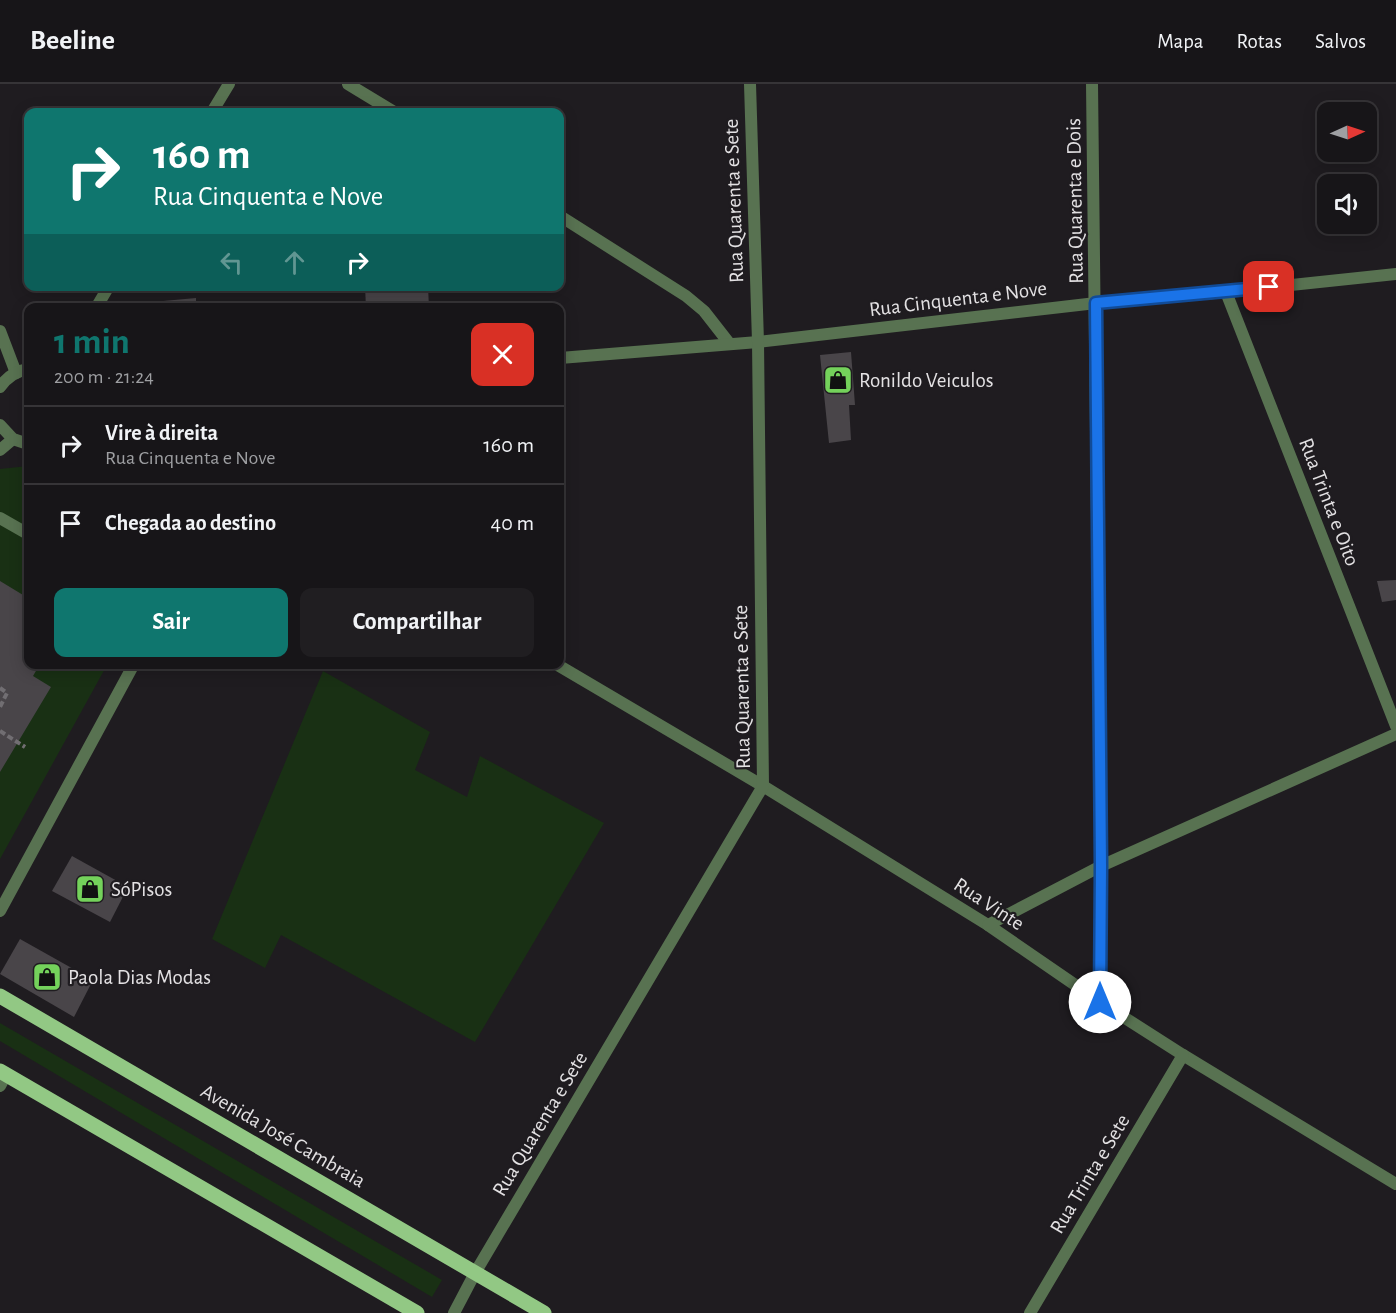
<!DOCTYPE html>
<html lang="pt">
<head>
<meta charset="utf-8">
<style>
  body { margin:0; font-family:"Alegreya Sans",sans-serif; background:#201e21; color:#f1f3f6; height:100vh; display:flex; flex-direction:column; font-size:22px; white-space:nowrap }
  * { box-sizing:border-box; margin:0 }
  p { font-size:20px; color:#9e9fa2 }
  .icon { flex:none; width:33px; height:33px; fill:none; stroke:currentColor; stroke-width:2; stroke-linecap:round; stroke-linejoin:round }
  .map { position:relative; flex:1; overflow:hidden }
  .drawer { position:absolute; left:24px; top:219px; width:540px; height:366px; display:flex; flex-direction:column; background:#171518; border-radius:12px; box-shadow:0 3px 15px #0003,0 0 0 2px #363437 }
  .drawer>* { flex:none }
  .banner { position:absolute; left:24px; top:24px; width:540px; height:183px; border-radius:12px; box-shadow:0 3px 15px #0003,0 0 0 2px #363437; background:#0f766e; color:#fff; overflow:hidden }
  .needle { width:39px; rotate:87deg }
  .fabs { position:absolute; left:1317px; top:18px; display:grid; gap:12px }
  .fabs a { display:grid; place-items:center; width:60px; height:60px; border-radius:12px; background:#171518; box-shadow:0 3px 15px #0003,0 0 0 2px #363437; font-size:30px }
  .pin { position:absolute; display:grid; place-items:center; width:51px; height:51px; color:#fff; margin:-26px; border-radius:12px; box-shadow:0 3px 9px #0006 }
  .me { position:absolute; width:66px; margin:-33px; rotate:0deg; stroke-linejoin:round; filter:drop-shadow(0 0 4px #0008) }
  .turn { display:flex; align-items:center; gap:21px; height:126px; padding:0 30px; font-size:27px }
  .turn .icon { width:78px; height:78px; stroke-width:2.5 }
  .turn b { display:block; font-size:42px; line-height:51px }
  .lanes { display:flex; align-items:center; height:57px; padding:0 30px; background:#0003; justify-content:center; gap:30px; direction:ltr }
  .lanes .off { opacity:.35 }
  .round { display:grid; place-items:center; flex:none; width:63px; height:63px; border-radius:12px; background:#201e21 }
  .head { display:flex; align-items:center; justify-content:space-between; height:102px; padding:0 30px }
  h1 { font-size:36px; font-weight:700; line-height:45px; color:#0f766e }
  .button { display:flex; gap:12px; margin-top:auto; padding:12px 30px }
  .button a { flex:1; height:69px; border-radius:12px; background:#0f766e; color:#fff; font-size:24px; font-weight:700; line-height:69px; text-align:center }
  .button a+a { background:#201e21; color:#f1f3f6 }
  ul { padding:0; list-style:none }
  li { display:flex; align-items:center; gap:18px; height:78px; padding:0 30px; border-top:2px solid #363437 }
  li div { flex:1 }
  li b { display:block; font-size:22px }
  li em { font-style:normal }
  header { display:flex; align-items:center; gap:36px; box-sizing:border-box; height:84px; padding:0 30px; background:#171518; border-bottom:2px solid #363437 }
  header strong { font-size:28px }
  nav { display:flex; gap:33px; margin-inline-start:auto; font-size:21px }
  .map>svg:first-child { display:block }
</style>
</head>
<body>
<header>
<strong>Beeline</strong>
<nav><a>Mapa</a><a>Rotas</a><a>Salvos</a></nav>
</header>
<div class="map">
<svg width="1396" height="1229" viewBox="0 0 1396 1229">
  <rect width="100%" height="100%" fill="#1f1c20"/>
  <g fill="#193014">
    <polygon points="28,382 28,580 107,581 0,775 0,385"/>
    <polygon points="323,587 430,648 415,686 467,713 480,672 604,739 475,958 281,851 265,884 212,855"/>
    <polygon points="0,939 442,1196 432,1213 0,957"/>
  </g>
  <g fill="#494549">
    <polygon points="365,202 428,202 429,224 366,224"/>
    <polygon points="196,214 196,224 164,224 163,217"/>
    <polygon points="851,268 855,321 849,321 851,356 829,359 820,271"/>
    <polygon points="1396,496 1396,516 1382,518 1377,497"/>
    <polygon points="0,497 28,514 28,580 40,580 33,592 51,603 0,688"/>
    <polygon points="72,772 128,803 110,838 52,807"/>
    <polygon points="20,855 93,896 74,933 0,890"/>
  </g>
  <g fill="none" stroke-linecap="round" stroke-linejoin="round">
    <g stroke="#716e72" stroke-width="4" stroke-dasharray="6 3" stroke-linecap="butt">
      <polyline points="0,604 7,609 0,623"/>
      <polyline points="0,647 25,663"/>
    </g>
    <g stroke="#587251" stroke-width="12">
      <polyline points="348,0 394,28"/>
      <polyline points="1092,0 1101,782 1100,918"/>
      <polyline points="212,28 229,0"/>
      <polyline points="560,132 686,212 704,227 729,259"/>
      <polyline points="1226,208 1396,642"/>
      <polyline points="96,224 109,202"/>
      <polyline points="0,247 16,289"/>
      <polyline points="560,274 758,258 1096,219 1226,208 1396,190"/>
      <path d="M0,303C7,293 16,287 28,285"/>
      <polyline points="0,341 13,355 28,360"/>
      <polyline points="0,366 13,355"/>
      <polyline points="0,434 28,450"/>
      <polyline points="556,580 763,702 988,841 1100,918 1183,971 1396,1100"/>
      <polyline points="0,827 134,580"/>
      <polyline points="988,841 1101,782 1396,650"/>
      <polyline points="0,1002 6,991"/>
      <polyline points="454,1229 475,1189 763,702 758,258 750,0"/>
      <polyline points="1030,1229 1183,971"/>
    </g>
    <g stroke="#92c884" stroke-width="15">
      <polyline points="0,912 544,1229"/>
      <polyline points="0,987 417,1229"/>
    </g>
  </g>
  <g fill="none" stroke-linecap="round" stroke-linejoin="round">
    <g stroke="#114b97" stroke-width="15">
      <polyline id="route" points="1100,918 1101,782 1096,219 1269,203"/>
    </g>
    <use href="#route" stroke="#1a73e8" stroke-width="10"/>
  </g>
  <defs>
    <g id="shop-square" transform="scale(1.5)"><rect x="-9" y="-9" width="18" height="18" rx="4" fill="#74d25b" stroke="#1f1c20"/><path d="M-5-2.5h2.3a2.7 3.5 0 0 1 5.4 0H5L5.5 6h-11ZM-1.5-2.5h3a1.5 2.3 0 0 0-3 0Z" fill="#111"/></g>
  </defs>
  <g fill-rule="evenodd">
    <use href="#shop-square" x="838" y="296"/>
    <use href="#shop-square" x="90" y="805"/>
    <use href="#shop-square" x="47" y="893"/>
  </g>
  <g text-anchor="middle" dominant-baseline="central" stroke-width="4.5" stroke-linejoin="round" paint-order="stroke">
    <g font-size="21" fill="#e3e1e3" stroke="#1f1c20">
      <text transform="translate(734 117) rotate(-92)">Rua Quarenta e Sete</text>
      <text transform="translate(1075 117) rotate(-91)">Rua Quarenta e Dois</text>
      <text transform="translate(958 215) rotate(-7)">Rua Cinquenta e Nove</text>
      <text transform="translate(1329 418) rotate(69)">Rua Trinta e Oito</text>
      <text transform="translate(742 603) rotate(-91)">Rua Quarenta e Sete</text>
      <text transform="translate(989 820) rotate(33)">Rua Vinte</text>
      <text transform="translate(540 1040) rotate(-59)">Rua Quarenta e Sete</text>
      <text transform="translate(283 1052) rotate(30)">Avenida José Cambraia</text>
      <text transform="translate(1090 1090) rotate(-59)">Rua Trinta e Sete</text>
    </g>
    <g font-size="21" fill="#e3e1e3" stroke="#1f1c20" text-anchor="start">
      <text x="859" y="296">Ronildo Veiculos</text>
      <text x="111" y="805">SóPisos</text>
      <text x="68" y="893">Paola Dias Modas</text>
    </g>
  </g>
</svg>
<div class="fabs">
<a><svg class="needle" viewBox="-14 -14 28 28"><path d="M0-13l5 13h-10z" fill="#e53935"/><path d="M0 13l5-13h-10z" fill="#9e9fa2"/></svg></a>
<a><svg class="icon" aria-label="sound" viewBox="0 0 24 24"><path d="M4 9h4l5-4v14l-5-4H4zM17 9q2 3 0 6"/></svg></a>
</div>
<div class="pin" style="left:1269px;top:203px;background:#d93025"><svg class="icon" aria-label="arrive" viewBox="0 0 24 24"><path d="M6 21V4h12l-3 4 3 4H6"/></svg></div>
<svg class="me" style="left:1100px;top:918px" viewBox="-20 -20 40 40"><circle r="19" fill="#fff"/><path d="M0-13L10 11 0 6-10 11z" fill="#1a73e8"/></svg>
<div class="banner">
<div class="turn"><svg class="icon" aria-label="right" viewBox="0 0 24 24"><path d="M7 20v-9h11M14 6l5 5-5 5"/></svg><div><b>160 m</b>Rua Cinquenta e Nove</div></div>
<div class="lanes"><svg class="icon off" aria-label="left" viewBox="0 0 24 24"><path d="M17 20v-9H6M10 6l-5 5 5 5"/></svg><svg class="icon off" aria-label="ahead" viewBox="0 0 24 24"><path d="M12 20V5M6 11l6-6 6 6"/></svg><svg class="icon" aria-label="right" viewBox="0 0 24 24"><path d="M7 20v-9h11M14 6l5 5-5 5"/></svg></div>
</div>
<section class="drawer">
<div class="head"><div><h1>1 min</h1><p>200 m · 21:24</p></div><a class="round" style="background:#d93025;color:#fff"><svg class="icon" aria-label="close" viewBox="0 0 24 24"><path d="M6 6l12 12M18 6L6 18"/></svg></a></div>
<ul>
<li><svg class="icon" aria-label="right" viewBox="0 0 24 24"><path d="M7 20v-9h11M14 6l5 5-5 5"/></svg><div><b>Vire à direita</b><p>Rua Cinquenta e Nove</p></div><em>160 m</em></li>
<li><svg class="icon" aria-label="arrive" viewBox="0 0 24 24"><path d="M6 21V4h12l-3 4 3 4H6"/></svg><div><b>Chegada ao destino</b></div><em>40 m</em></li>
</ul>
<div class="button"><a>Sair</a><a>Compartilhar</a></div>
</section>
</div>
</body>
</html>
